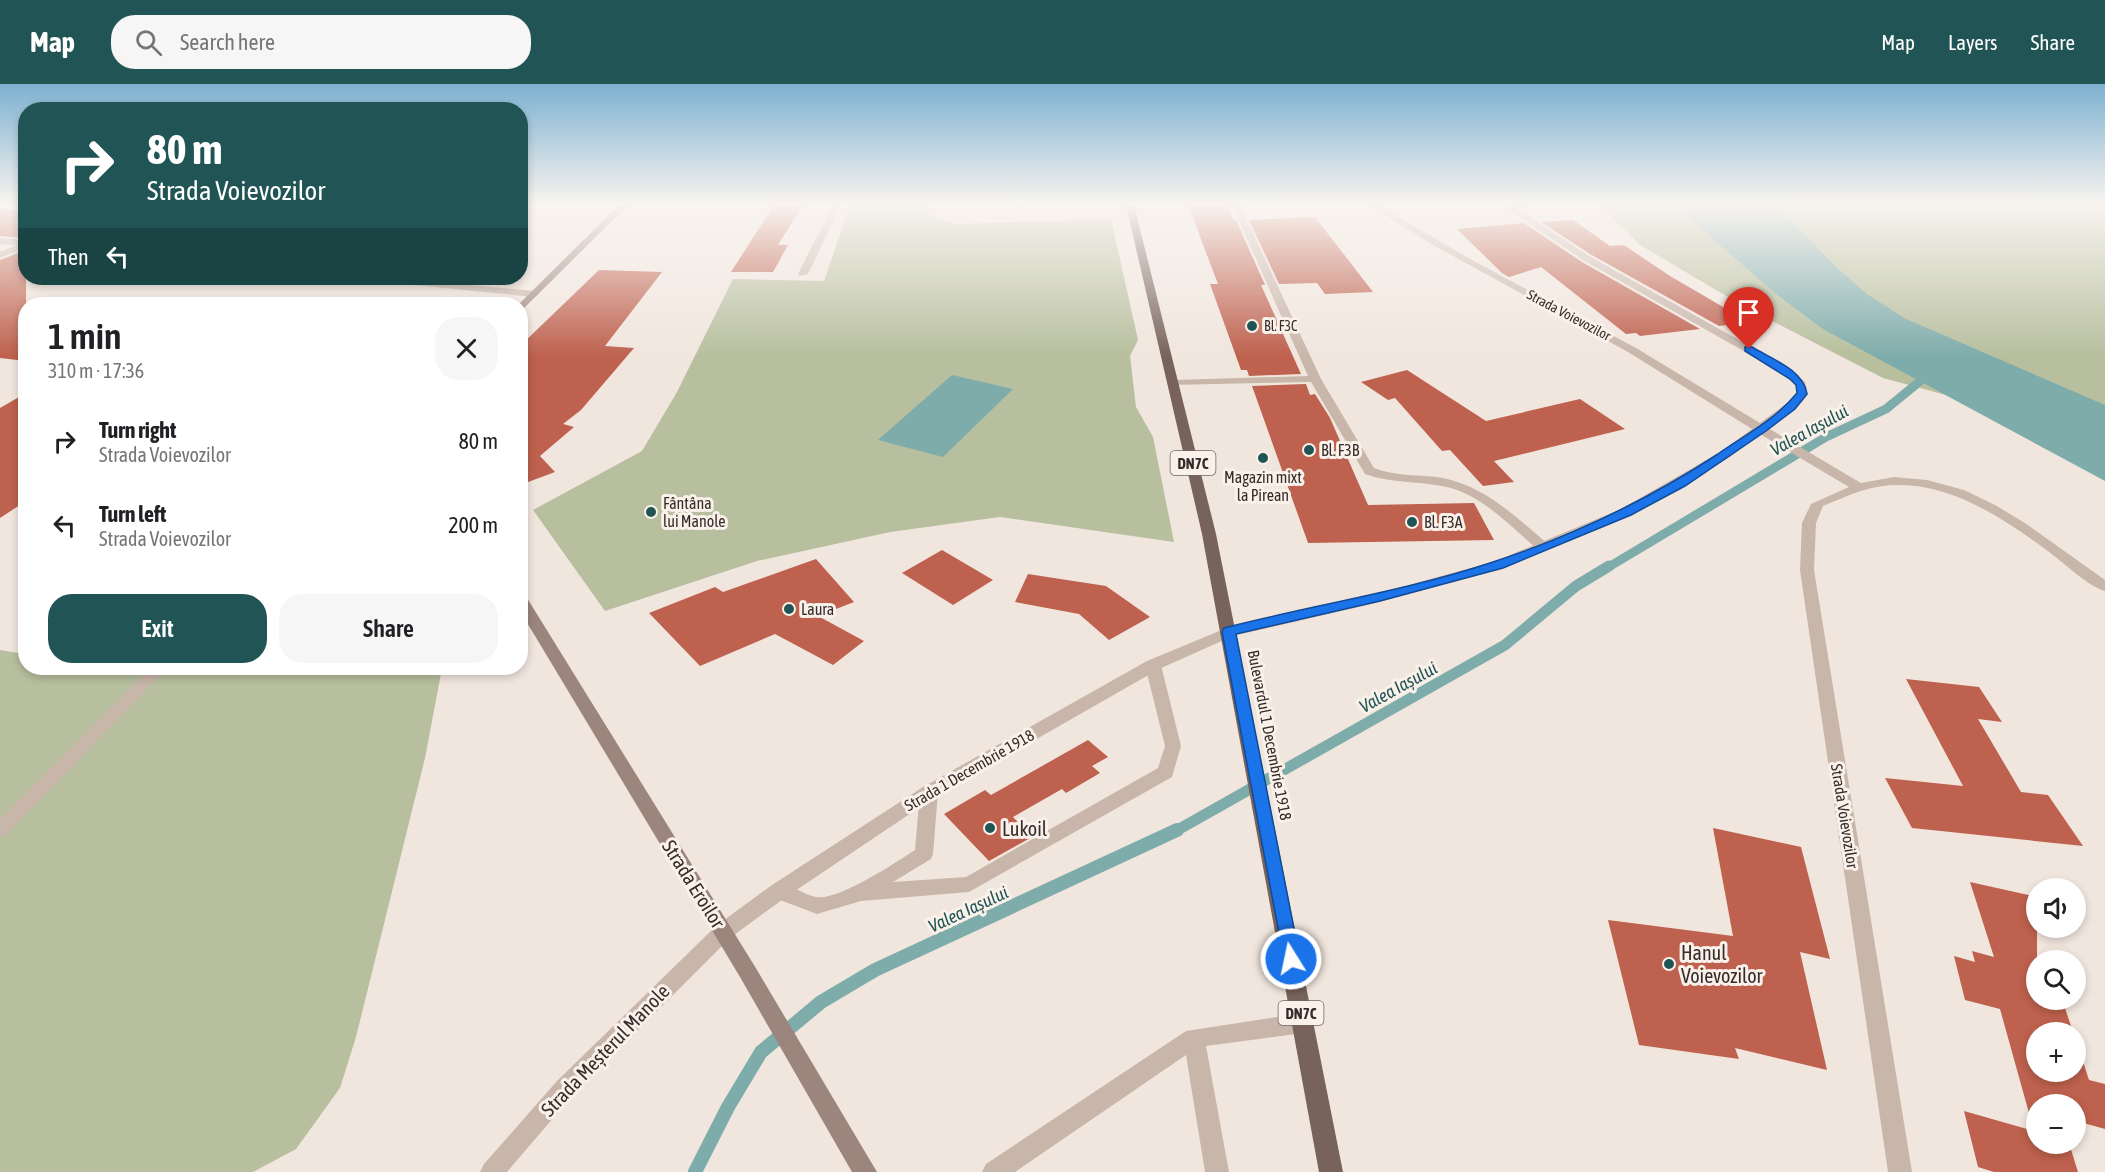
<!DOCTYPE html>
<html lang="en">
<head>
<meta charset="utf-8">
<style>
  body { margin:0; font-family:"Asap Condensed",sans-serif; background:#f6f6f6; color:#202124; height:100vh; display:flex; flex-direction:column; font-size:22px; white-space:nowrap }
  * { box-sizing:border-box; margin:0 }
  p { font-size:20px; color:#757577 }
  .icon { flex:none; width:33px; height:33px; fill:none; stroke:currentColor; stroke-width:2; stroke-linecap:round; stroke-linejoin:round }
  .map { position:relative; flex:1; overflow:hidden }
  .sheet { position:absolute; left:18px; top:213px; width:510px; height:378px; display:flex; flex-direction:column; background:#fff; border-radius:24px; box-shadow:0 3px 9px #0003 }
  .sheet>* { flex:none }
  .guide { position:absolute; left:18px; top:18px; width:510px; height:183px; border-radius:24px; box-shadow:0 3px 9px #0003; background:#215555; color:#fff; overflow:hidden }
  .fabs { position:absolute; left:2026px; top:794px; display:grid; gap:12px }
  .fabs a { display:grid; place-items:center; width:60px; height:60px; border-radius:50%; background:#fff; box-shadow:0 3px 9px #0003; font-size:30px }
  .pin { position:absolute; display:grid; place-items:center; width:51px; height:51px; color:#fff; margin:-62px -26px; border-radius:50% 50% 50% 0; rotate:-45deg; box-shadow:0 0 6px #0007 }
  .pin .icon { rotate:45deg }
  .me { position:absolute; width:66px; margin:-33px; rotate:350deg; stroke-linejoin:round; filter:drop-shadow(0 0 4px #0008) }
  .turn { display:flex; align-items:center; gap:21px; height:126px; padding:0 30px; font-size:27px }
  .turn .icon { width:78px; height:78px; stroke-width:2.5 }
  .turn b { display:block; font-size:42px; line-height:51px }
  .then { display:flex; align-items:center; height:57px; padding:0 30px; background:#0003; gap:12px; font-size:22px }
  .round { display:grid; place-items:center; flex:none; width:63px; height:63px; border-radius:24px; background:#f6f6f6 }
  .head { display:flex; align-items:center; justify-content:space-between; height:102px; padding:0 30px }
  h1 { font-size:36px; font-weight:600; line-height:45px }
  .primary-button { display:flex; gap:12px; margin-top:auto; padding:12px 30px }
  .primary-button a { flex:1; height:69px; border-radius:24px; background:#215555; color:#fff; font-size:24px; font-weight:600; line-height:69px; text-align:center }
  .primary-button a+a { background:#f6f6f6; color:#202124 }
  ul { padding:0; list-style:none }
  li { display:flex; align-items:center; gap:18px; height:84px; padding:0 30px }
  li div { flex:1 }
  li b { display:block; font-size:22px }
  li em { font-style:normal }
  header { display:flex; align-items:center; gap:36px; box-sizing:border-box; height:84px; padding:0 30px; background:#215555; color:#fff }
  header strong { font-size:28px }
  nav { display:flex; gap:33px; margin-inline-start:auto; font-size:21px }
  .search { width:420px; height:54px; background:#f6f6f6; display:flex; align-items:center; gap:15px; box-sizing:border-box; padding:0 21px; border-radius:24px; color:#757577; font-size:22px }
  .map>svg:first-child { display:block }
</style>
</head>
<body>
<header>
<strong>Map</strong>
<div class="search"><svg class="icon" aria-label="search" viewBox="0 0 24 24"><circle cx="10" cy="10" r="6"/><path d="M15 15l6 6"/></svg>Search here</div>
<nav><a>Map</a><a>Layers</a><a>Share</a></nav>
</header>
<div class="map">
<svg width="2105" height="1088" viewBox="0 0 2105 1088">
  <rect width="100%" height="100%" fill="#f1e6de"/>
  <g fill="#b7bf9e">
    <polygon points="850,121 927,121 930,132 954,140 1111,135 1138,256 1130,272 1136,323 1153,353 1174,458 1000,433 890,448 757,477 605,527 533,426 642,367 677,308 733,195 824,197"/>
    <polygon points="1599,121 2105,121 2105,354 1883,294 1745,223 1640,161"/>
    <polygon points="0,566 25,570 26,584 442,584 425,674 356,953 340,1004 296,1065 253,1088 0,1088"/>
  </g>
  <g fill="#7eacab">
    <polygon points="1674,121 1776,121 1837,184 1867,210 1904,234 2105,321 2105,397 1823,245 1776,210"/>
    <polygon points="952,291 1013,305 943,373 878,356"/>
  </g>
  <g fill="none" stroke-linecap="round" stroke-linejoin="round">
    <polyline stroke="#7eacab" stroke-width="9" points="1607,484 1826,353 1886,325 1930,289"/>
    <polyline stroke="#7eacab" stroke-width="11" points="1174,748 1505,561 1576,502 1609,482"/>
    <polyline stroke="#7eacab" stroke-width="14" points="695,1088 728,1023 761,968 821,918 875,886 1177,746"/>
  </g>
  <g fill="#be614e">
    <polygon points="774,121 803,121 778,161 788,161 773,188 731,188"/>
    <polygon points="1188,121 1226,121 1234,136 1236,136 1265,201 1261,201 1301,290 1249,292 1247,286 1241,286 1210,200 1218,200"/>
    <polygon points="0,125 26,127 26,154 0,152"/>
    <polygon points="1315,133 1373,208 1325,210 1317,199 1279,200 1249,136"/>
    <polygon points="1573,136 1610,162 1624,161 1670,192 1742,234 1736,235 1744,239 1719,242 1590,170 1541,138"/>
    <polygon points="1524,139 1582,178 1700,245 1640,252 1636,249 1626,250 1541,183 1509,193 1502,189 1457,145"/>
    <polygon points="26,166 26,277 0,274 0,176"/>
    <polygon points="599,186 662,188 605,262 634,264 581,326 563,340 574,343 540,372 555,388 520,401 520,262"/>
    <polygon points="1407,286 1486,337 1580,315 1625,345 1494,377 1514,398 1483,402 1450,366 1442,367 1395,314 1388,316 1361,298"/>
    <polygon points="1306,300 1310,311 1315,310 1330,334 1368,421 1474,419 1494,456 1308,459 1252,302"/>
    <polygon points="26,309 26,417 0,434 0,324"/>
    <polygon points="942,466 993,496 953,521 902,489"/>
    <polygon points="816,475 854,518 818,532 864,557 833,581 775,550 700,582 649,529 715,503 723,508"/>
    <polygon points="1028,490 1106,502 1150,533 1109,556 1079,530 1015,518"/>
    <polygon points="1906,595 1979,603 2002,638 1978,635 2021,708 2048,711 2083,762 1912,744 1885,694 1963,702"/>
    <polygon points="1088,656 1108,673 1092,682 1100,689 1066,709 1062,705 1013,733 1032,753 989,777 944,730 985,706 991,711"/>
    <polygon points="1713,744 1801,763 1830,875 1800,868 1827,986 1735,964 1739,975 1639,961 1608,836 1733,852"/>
    <polygon points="1970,798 2037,813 2037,915 2062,915 2073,948 2037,948 2037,987 2076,987 2076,956 2089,996 2105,1000 2105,1045 2076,1037 2076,1020 2037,1020 2037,1059 2069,1059 2078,1088 1994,1088 1978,1083 1964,1027 2034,1047 2000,925 1965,916 1954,872 1975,878 1972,867 1994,873"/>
  </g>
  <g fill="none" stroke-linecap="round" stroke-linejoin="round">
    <g fill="#c8b6aa" fill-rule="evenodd">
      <path d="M1232,121H1240L1321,295L1374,384C1396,393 1420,390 1443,394C1486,403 1516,433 1548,460L1550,463L1548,466H1538C1510,442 1481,409 1442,402C1416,397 1390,399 1365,390L1311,298L1170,301L1168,299L1174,296L1308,292Z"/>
      <path d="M1153,576L1161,581L1181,662L1172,693L969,808L861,817L817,830L772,813L769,807L772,801C787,796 801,810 816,813C838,817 895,779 915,766L920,708L923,703L929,701L935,703L938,708L933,770L931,775L893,798L966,793L1158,684L1165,662L1145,581Z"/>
      <polygon points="150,584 167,584 6,751 0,753 0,735"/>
      <polygon points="1303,929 1310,932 1314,939 1310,946 1303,949 1206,962 1229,1088 1205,1088 1186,971 1015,1088 982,1088 986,1080 1186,947"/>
    </g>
    <g fill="#c8b6aa" fill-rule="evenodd">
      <polygon points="833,121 841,121 808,190 800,192 798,190"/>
      <path d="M1369,121H1378L1472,176L1636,264L1760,339L1794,314L1796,310V301L1779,287L1583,176L1508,125L1513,121H1532L1518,125L1589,172L1787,283L1805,298L1808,310L1802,318L1768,344L1861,399L1894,393L1927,396L1964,406L1995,421L2025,439L2105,496V507C2089,503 2064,479 2049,468C1997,429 1930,385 1861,407C1848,411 1836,417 1823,422L1816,439L1814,486L1912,1088H1888L1800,486L1802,439L1811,420L1849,403L1760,350L1730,373L1631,431L1503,484L1380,518L1233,552L1159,585L935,713L786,813L730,854L573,1011L507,1088H480L484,1080L557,997L716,842L772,801L923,703L1147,577L1224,545L1379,509L1493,478L1621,425L1722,367L1752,345L1628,268L1433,161Z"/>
      <polygon points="0,154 26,156 26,163 0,174 0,168 16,161 0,160"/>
      <polygon points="368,194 397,194 534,207 539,210 534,213 373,197"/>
    </g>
    <g fill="#9c857c" fill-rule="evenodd">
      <polygon points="619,121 628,121 520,228 519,220"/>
      <polygon points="520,510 527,514 754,881 877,1088 852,1088 740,893 520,527"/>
    </g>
    <polygon fill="#77635b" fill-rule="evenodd" points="1126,121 1134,121 1216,450 1343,1088 1319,1088 1202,450"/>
  </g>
  <linearGradient id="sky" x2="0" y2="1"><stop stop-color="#7db1d0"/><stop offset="0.44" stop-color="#f9f4f0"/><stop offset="1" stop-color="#f9f4f0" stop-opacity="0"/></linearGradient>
  <rect width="2105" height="273" fill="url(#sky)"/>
  <path fill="#1a73e8" stroke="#114b97" stroke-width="1.5" d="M1745,263H1752C1770,274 1804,286 1807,310L1795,325L1766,347L1685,402L1631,431L1503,484L1380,517L1236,550L1300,875L1298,881L1291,883L1285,881L1222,548L1224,544C1313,521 1406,507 1493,478C1572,452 1649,415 1718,370C1745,351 1776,335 1797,309L1796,301L1790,295L1745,267Z"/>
  <g fill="#215555" stroke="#f9f1ea" stroke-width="2">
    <circle cx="1252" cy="242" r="6"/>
    <circle cx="1309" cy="366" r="6"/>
    <circle cx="1263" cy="374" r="6"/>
    <circle cx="651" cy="428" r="6"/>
    <circle cx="1412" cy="438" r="6"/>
    <circle cx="789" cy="525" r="6"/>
    <circle cx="990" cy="744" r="6"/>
    <circle cx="1669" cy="880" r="6"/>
  </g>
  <g text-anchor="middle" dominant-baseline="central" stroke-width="6" stroke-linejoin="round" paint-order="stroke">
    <g font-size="14" fill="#362c29" stroke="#f9f1ea">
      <text transform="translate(1569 231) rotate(28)">Strada Voievozilor</text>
    </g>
    <g font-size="14" fill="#362c29" stroke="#f9f1ea" text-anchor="start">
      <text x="1264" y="242">Bl. F3C</text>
    </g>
    <g fill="#f9f1ea" stroke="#706763" stroke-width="1.5">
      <rect x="1170.5" y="367" width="45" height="24" rx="4.5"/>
      <rect x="1278.5" y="917" width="45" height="24" rx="4.5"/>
    </g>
    <g font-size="15" font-weight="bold" fill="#362c29">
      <text x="1193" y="379">DN7C</text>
      <text x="1301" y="929">DN7C</text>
    </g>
    <g font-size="16" fill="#362c29" stroke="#f9f1ea" text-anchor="start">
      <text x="1321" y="366">Bl. F3B</text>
      <text x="1263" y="393" text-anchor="middle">Magazin mixt<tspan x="1263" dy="18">la Pirean</tspan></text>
      <text x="663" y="419">Fântâna<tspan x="663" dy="18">lui Manole</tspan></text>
      <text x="1424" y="438">Bl. F3A</text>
      <text x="801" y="525">Laura</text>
    </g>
    <g font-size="16" fill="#362c29" stroke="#f9f1ea">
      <text transform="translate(1270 651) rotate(79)">Bulevardul 1 Decembrie 1918</text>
      <text transform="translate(969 686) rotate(-30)">Strada 1 Decembrie 1918</text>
      <text transform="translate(1845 732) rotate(81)">Strada Voievozilor</text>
    </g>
    <g font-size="18" font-style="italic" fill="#215555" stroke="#f9f1ea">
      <text transform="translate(1809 346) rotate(-29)">Valea Iașului</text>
      <text transform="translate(1398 603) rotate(-29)">Valea Iașului</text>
      <text transform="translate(968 825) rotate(-25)">Valea Iașului</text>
    </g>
    <g font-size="20" fill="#362c29" stroke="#f9f1ea" text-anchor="start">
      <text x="1002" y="744">Lukoil</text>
      <text x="1681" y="868">Hanul<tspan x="1681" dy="23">Voievozilor</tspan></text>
    </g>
    <g font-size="20" fill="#362c29" stroke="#f9f1ea">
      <text transform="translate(694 800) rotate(58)">Strada Eroilor</text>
      <text transform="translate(605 966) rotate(-46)">Strada Meșterul Manole</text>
    </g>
  </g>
</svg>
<div class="fabs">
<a><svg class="icon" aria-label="sound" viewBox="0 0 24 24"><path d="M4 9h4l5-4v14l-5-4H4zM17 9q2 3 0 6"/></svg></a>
<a><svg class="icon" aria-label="search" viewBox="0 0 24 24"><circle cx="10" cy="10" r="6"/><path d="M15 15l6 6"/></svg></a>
<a>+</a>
<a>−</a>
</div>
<div class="pin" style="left:1749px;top:265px;background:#d93025"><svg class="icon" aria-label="arrive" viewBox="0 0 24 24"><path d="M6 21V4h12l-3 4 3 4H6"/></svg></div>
<svg class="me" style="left:1291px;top:875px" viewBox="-20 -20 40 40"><circle r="17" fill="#1a73e8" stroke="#fff" stroke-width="3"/><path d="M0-11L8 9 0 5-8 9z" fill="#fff"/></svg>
<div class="guide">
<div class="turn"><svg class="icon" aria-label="right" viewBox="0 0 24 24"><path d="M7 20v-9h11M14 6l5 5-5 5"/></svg><div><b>80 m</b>Strada Voievozilor</div></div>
<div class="then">Then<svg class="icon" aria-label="left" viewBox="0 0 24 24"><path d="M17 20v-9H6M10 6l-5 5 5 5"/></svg></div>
</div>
<section class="sheet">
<div class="head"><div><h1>1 min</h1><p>310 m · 17:36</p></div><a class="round"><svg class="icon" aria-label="close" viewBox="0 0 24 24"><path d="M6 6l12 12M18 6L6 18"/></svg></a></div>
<ul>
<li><svg class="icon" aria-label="right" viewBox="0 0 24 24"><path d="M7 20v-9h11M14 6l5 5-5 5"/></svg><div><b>Turn right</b><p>Strada Voievozilor</p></div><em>80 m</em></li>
<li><svg class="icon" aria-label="left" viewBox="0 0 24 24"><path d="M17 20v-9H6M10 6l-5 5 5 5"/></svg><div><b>Turn left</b><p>Strada Voievozilor</p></div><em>200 m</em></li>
</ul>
<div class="primary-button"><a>Exit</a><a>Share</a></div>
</section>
</div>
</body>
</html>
